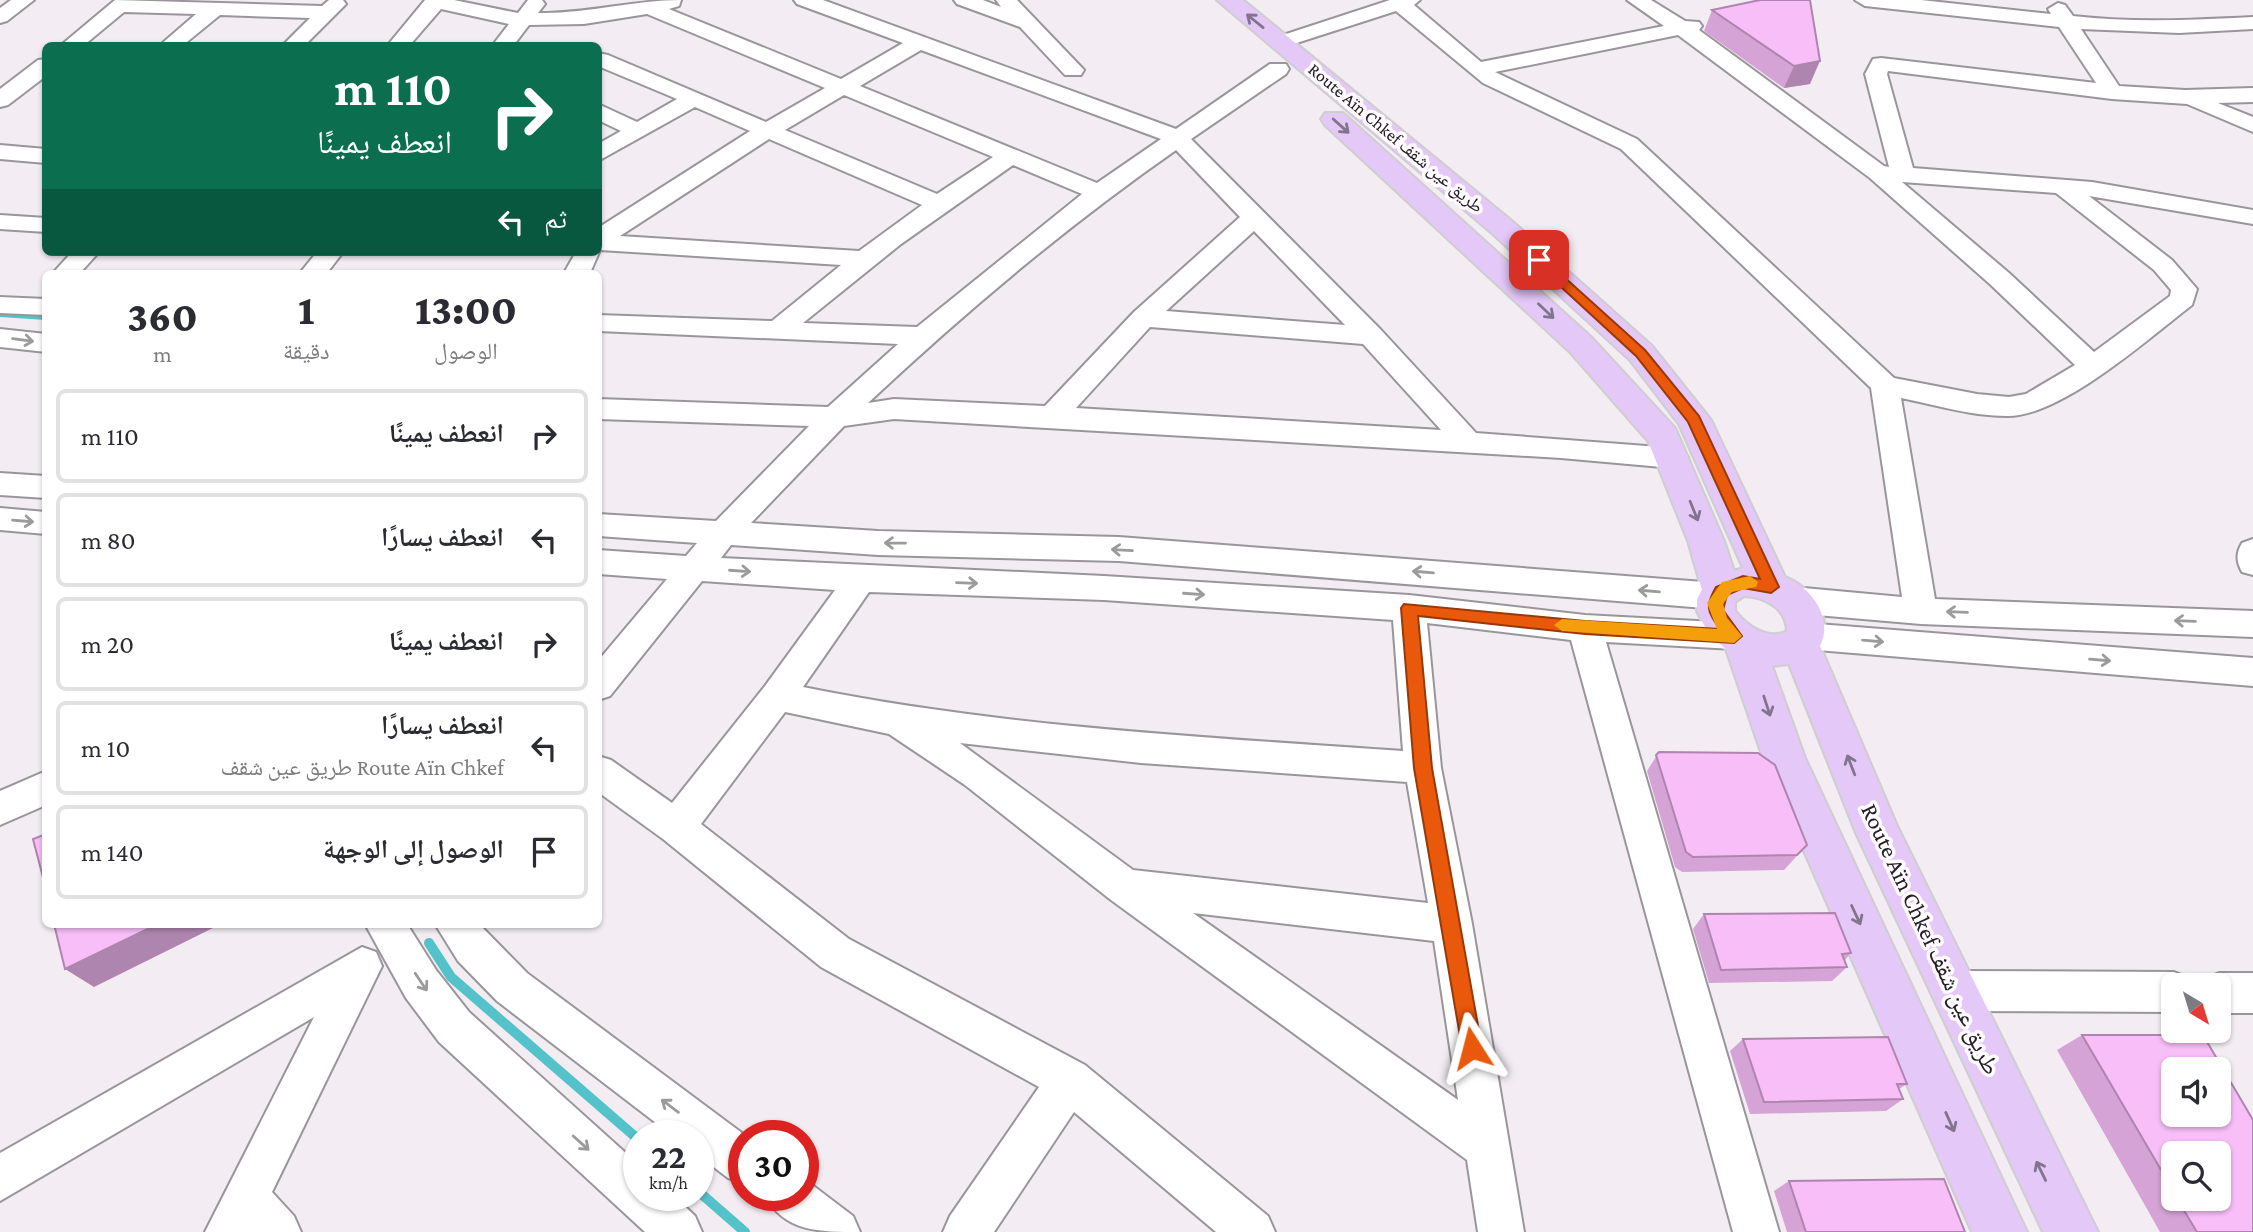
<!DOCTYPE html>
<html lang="ar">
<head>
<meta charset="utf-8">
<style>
  body { margin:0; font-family:"Crimson Pro","Noto Naskh Arabic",serif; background:#f7f7f7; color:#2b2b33; direction:rtl; height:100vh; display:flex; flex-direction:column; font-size:26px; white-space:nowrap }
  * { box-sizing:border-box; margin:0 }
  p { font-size:23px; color:#7c7c81 }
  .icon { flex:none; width:38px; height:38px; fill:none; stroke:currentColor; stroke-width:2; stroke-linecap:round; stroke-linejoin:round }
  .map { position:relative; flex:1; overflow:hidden; direction:ltr }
  .panel { position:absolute; left:42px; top:270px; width:560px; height:658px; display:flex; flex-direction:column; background:#fff; border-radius:10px; box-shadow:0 2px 5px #0004; direction:rtl }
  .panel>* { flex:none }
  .hud { position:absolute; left:42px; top:42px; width:560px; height:214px; border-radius:10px; box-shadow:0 2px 5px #0004; direction:rtl; background:#0b6e4f; color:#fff; overflow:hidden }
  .needle { width:46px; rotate:142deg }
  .controls { position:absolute; left:2161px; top:973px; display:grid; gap:14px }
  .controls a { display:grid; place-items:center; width:70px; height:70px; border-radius:10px; background:#fff; box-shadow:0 2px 5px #0004; font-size:35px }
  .speed { position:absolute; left:623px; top:1120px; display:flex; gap:14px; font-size:35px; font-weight:700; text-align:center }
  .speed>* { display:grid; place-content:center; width:91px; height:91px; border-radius:50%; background:#fff; box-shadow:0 2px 5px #0004; line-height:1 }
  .speed small { font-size:18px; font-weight:400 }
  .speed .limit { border:10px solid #d22; background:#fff; color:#111 }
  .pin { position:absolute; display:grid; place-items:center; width:60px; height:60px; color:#fff; margin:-30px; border-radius:14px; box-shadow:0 4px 10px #0006 }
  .me { position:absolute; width:77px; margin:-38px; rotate:351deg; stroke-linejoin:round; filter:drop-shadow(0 0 5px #0008) }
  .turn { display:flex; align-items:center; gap:24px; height:147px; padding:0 35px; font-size:32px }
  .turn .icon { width:91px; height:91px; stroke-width:2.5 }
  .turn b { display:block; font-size:49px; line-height:60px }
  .then { display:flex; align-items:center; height:66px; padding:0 35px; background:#0003; gap:14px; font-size:26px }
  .eta { display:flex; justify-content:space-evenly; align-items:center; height:119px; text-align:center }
  .eta b { font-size:42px; font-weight:800; line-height:49px }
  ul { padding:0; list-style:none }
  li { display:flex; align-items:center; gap:21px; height:94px; margin:0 14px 10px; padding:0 21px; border:4px solid #e1e1e2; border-radius:10px }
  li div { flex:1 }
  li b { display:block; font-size:26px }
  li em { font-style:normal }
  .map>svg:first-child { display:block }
</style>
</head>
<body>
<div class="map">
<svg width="2253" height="1232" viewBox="0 0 2253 1232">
  <rect width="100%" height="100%" fill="#f3edf3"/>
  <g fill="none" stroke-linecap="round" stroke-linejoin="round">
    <polyline stroke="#53c2c9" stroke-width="8" points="0,313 46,316"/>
    <g stroke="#53c2c9" stroke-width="10">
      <polyline points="429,943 451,977 639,1140"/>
      <polyline points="698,1191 745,1232"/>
    </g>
    <g stroke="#9a959a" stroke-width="4">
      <g id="minor">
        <polygon points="11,0 34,0 7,21 0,23 0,8"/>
        <polygon points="115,0 322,6 329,0 343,0 346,4 304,46 282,46 310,18 220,15 182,46 159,46 196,14 124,12 83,46 60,46"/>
        <path d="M425,0H454L518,13L528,0H542L545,4L538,13C586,14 633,0 681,0L679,6L669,9L841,79L903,43L797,4L794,0H823L1176,129L1270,64H1286L1289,69L1286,74L1191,139L1381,330L1476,433L1673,448L1684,451L1688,458L1684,465L1673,468L1561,458L894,419L844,426L751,523L878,531L1119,537L1717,583L1729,587L1733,596L1729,605L1717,609L1119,561L878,555L731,545L721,558L1104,576L1409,595L1585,615L1734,623L1746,627L1751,636L1746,645L1734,649L1606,642L1779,1232H1733L1571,640L1427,623L1441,768L1472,924L1524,1232H1478L1467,1160L1111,900L965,785L889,734L785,712L701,824L849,939L1085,1065L1268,1216L1275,1232H1216L1074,1112L994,1232H943L950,1216L1039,1087L821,967L663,839L598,792V756L611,760L672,803L765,686L835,590L702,581L610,696L598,700V661L667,579L598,574V550L686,556L697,543L598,536V514L716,521L809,426L598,419V399L828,407L898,344L598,331V315L772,321L841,265L600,250L590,273H564L576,252H598V228L750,131L695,107L598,161V144L621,131L598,120V104L637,122L677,99L598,66V53L608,55L766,122L825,88L647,14L584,24L529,25L513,46H492L509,24L441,9L409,46H387ZM921,50L1161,139L1097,183L860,86ZM844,95L993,157L937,194L785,130ZM769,139L922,205L859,251L620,236ZM1176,150L1240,217L1134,312L1045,406L894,399L868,403C965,312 1067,226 1176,150ZM1013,165L1082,194L917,327L803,323L901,244ZM1254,231L1345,325L1166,311ZM1150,327L1363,344L1441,430L1076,408ZM869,592L1104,600L1393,620L1403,751C1203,737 1000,727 803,687ZM960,743L1141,763L1407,782L1428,903L1133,870ZM1193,913L1434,941L1458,1100Z"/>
        <polygon points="954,0 983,0 1001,7 996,0 1017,0 1084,70 1081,75 1065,75 1020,27 957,4"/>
        <path d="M1390,0H1420L1414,5L1481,62L1664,26L1627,0H1651L1685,21L1699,22L1702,26L1699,30L1884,166L1889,167L1865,74L1873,59L1881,58L2096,83L2059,27L1865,6L1855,0H1921L2051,14L2048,9L2058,3L2065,5L2073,16C2133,23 2193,20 2253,17V29L2179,33L2081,29L2119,86L2185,90L2253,88V102L2218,103L2253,117V132L2187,104L2112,99L1888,71L1887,74L1913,168L2092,182L2253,210V224L2089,196L2172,260L2197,289L2192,305C2149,338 2061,417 2007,416C1971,416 1936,405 1901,398L1935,599L2253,611V637L1921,624L1793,613L1781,609L1777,600L1781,591L1793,587L1902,597L1871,388L1621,149L1483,83L1396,11L1281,48L1271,42L1274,38ZM1678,35L1870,178L1991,285L2075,365L2026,394L2009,397L1977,394L1894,378L1637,139L1495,72ZM1902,182L2056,193L2154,270L2171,290L2170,296L2094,352L2009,273Z"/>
        <polygon points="46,59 46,76 8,105 0,107 0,89 38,60"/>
        <polygon points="0,145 46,149 46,163 0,159"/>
        <polygon points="0,215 46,218 46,232 0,229"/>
        <polygon points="72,252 99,252 80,273 53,273"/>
        <polygon points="317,252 343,252 327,273 300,273"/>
        <polygon points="0,297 46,299 46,315 0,313"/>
        <polygon points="0,329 46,334 46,352 0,347"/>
        <polygon points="0,473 46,476 46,498 0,495"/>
        <polygon points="0,508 46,512 46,534 0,530"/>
        <path d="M2253,539V575L2242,572C2236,561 2236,553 2242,543Z"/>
        <polygon points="1805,623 2253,658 2253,686 1805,649 1793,645 1788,636 1793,627"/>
        <polygon points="46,771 46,805 0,825 0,791"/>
        <polygon points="365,924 407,924 436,970 469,1012 639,1165 639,1195 673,1195 695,1216 702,1232 645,1232 439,1042 406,998"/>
        <polygon points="435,924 479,924 527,973 746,1136 744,1184 728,1178 698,1155 698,1136 673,1136 497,1001 458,961"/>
        <polygon points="362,947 376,952 382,966 272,1192 294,1216 301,1232 205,1232 314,1017 0,1201 0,1153"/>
        <polygon points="1954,971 2174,972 2189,978 2192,985 2174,985 2174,1012 1954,1011 1939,1005 1933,991 1939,977"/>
        <polygon points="2219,973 2253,973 2253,1013 2219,1013 2219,985 2202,985 2204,979"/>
        <path d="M803,1178L853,1216L860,1232C819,1232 784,1232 765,1195H803Z"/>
      </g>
    </g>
    <g stroke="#cecece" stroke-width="4">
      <path id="major" d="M1217,0H1243L1513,222L1652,346L1711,420L1785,577C1811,587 1834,618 1820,646L1898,828L2098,1232H2043L1856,833L1789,664L1772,666L1805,758L2027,1232H1972L1763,758L1726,649L1709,635L1697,611V599L1702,590L1688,541L1648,441L1570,352L1325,125L1321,119L1325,113H1343L1592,338L1675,428L1724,541L1734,571L1743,568L1679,424L1630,360L1493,234ZM1744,596C1765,597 1786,608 1787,631C1768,641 1747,626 1735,611V602Z"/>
    </g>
    <use href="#minor" fill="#fff" fill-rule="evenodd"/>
    <use href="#major" fill="#e3c8f8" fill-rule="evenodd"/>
  </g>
  <g fill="#d5a3d5" fill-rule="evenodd">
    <polygon points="1760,0 1810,84 1784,88 1704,31 1712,10"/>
    <polygon points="1659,752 1807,845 1784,870 1682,872 1675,867 1647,771"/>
    <polygon points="1704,914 1851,953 1845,960 1847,967 1832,981 1709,983 1693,929"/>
    <path d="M2082,1035L2253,1232H2160L2057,1050ZM2174,1153L2219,1199H2174Z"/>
    <polygon points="1743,1039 1907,1084 1899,1089 1903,1099 1886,1111 1750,1114 1730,1051"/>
    <polygon points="1789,1181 1965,1232 1787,1232 1774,1191"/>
  </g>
  <g fill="#ae85ae">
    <polygon points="1820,61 1810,84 1784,88 1794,66"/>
    <polygon points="158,924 221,924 94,987 65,969"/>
  </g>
  <g fill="#f8bef8" stroke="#ae85ae" stroke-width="2" fill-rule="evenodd">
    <polygon points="1760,0 1810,0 1820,61 1794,66 1712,10"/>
    <polygon points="1659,752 1758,753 1775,765 1807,845 1797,855 1693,857 1686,852 1656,755"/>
    <polygon points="46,834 46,889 33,839"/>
    <polygon points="1835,913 1851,953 1842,954 1847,967 1721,970 1704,914"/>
    <polygon points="54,924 158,924 65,969"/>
    <path d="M2082,1035H2203L2253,1120V1232H2197L2177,1199H2219V1153H2174V1192ZM2174,1069H2219V1115H2174Z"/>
    <polygon points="1888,1037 1907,1084 1897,1084 1903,1099 1764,1102 1743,1039"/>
    <polygon points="1944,1179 1965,1232 1806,1232 1789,1181"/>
  </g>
  <defs><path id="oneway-shaft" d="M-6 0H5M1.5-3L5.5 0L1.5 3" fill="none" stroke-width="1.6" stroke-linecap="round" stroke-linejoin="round" transform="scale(1.75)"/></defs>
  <g stroke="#82748d">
    <use href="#oneway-shaft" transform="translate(1255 21) rotate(-141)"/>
    <use href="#oneway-shaft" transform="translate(1341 126) rotate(42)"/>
    <use href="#oneway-shaft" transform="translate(1546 311) rotate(43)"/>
    <use href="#oneway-shaft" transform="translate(1694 511) rotate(68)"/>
    <use href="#oneway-shaft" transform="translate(1767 706) rotate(72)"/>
    <use href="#oneway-shaft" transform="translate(1851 765) rotate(-111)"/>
    <use href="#oneway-shaft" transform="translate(1856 915) rotate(65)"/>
    <use href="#oneway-shaft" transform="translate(1950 1122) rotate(66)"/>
    <use href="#oneway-shaft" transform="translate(2041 1171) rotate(-116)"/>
  </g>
  <g stroke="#9c9b9c">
    <use href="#oneway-shaft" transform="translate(23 340) rotate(7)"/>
    <use href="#oneway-shaft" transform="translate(23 521) rotate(5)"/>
    <use href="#oneway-shaft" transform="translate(895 543) rotate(-179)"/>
    <use href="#oneway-shaft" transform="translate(1122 550) rotate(-177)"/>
    <use href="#oneway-shaft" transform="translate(740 571) rotate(4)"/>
    <use href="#oneway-shaft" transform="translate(1423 572) rotate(-175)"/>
    <use href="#oneway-shaft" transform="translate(967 583) rotate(2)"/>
    <use href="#oneway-shaft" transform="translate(1649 591) rotate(-175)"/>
    <use href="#oneway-shaft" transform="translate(1194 594) rotate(4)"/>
    <use href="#oneway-shaft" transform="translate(1957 612) rotate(-178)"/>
    <use href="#oneway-shaft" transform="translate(2185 621) rotate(-178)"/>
    <use href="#oneway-shaft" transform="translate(1873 641) rotate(5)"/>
    <use href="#oneway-shaft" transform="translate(2100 660) rotate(5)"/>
    <use href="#oneway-shaft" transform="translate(421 982) rotate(56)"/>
    <use href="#oneway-shaft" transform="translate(670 1106) rotate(-143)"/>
    <use href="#oneway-shaft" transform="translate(581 1143) rotate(42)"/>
  </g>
  <path fill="#ea580c" stroke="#983908" stroke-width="2" d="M1535,258H1543L1645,350L1699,416L1779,587L1771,593L1743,588L1727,595L1723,610L1742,636L1734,643L1585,634L1418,616L1432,768L1482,1048L1479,1055L1472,1058L1465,1055L1462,1048L1414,768L1401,608L1404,604L1585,621L1720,629C1707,612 1705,606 1716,587L1743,576L1760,579L1688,422L1636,356L1535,263Z"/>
  <polygon fill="#f59e0b" points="1750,576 1758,582 1756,587 1732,592 1723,604 1727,618 1742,636 1734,643 1562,631 1554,625 1562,619 1717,629 1707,603 1722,582"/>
  <g text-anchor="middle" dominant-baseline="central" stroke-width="7" stroke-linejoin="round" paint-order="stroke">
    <g font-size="18" fill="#222022" stroke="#fffbff">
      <text transform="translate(1396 138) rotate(40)">Route Aïn Chkef طريق عين شقف</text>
    </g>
    <g font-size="24" fill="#222022" stroke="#fffbff">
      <text transform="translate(1931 939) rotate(65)">Route Aïn Chkef طريق عين شقف</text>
    </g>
  </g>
</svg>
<div class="controls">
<a><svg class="needle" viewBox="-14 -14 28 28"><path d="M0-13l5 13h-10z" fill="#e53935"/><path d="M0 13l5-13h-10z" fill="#7c7c81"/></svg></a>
<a><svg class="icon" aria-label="sound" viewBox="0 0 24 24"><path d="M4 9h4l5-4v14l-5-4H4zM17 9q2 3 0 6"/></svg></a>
<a><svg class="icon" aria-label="search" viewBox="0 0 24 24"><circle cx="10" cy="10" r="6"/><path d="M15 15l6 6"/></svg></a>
</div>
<div class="speed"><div>22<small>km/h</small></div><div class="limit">30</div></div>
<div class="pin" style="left:1539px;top:260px;background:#d93025"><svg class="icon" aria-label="arrive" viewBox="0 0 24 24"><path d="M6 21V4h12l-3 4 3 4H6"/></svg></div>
<svg class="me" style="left:1472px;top:1048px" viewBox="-20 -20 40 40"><path d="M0-17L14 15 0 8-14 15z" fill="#ea580c" stroke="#fff" stroke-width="4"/></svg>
<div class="hud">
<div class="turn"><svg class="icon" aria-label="right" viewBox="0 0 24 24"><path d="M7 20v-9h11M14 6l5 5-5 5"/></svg><div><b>110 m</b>انعطف يمينًا</div></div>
<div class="then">ثم<svg class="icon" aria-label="left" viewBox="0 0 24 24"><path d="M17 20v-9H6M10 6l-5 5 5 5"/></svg></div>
</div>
<section class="panel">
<div class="eta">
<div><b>13:00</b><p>الوصول</p></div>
<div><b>1</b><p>دقيقة</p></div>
<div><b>360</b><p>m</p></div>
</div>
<ul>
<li><svg class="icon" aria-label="right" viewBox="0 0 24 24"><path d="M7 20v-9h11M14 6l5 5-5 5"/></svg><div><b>انعطف يمينًا</b></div><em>110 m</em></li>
<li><svg class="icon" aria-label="left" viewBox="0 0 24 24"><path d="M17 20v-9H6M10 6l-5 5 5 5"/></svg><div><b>انعطف يسارًا</b></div><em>80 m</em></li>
<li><svg class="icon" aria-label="right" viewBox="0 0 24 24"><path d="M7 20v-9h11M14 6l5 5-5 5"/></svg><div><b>انعطف يمينًا</b></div><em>20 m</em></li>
<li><svg class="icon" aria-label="left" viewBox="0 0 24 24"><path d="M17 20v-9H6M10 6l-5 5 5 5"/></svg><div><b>انعطف يسارًا</b><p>Route Aïn Chkef طريق عين شقف</p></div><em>10 m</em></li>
<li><svg class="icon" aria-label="arrive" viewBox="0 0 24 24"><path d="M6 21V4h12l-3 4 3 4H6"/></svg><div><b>الوصول إلى الوجهة</b></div><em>140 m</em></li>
</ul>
</section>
</div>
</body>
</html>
